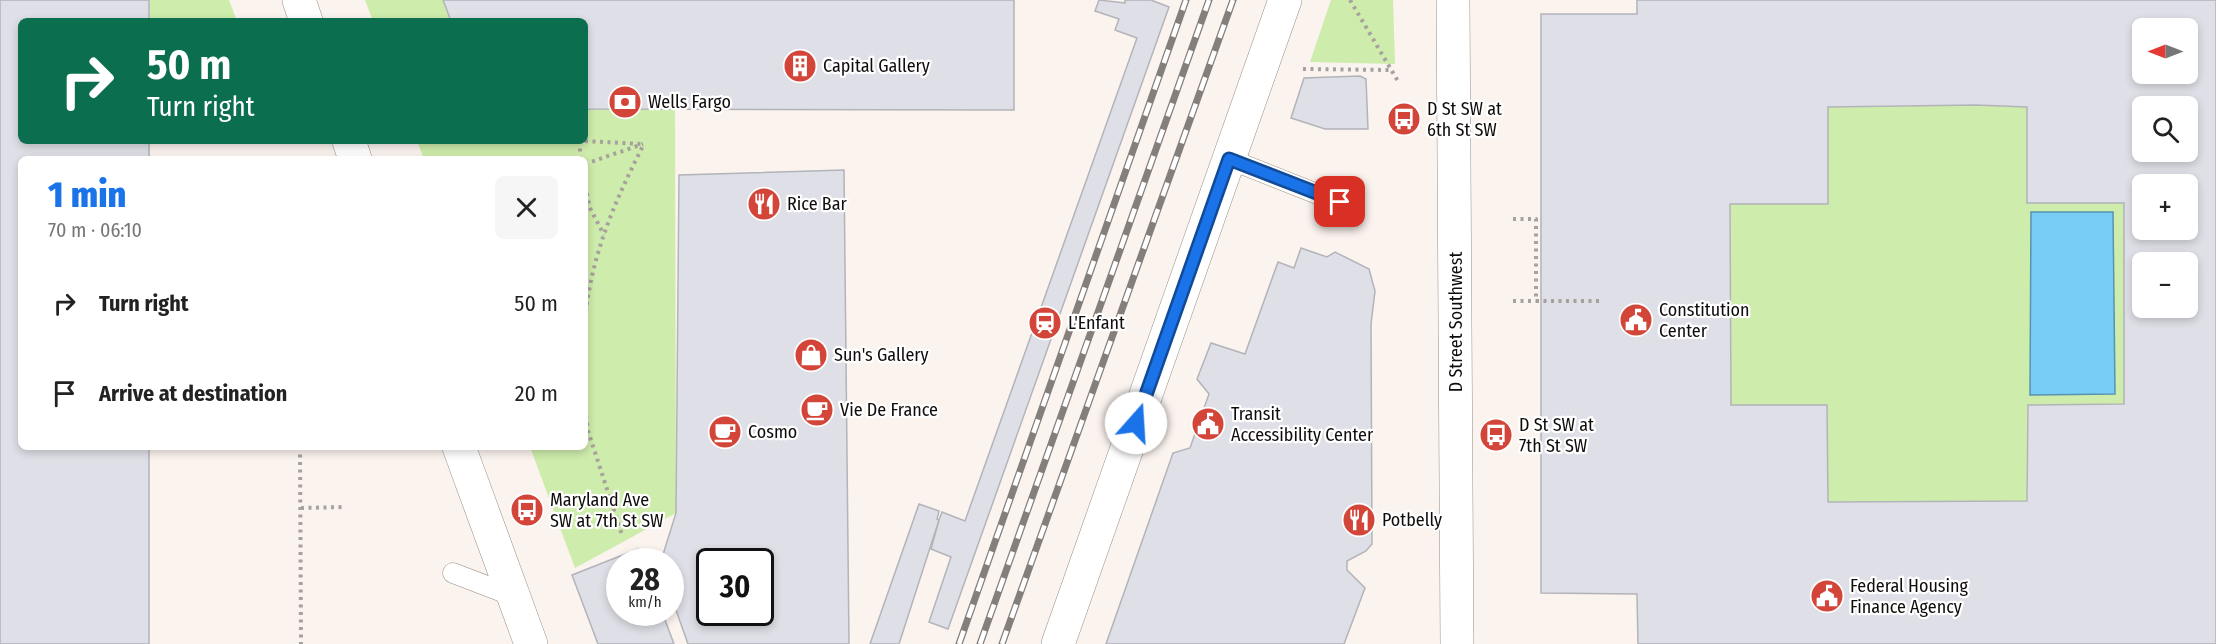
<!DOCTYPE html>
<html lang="en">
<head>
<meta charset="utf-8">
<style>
  body { margin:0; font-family:"Fira Sans Condensed",sans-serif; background:#f6f6f6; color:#222; height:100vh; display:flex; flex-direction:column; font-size:22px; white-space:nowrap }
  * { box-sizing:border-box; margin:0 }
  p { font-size:20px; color:#767676 }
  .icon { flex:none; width:33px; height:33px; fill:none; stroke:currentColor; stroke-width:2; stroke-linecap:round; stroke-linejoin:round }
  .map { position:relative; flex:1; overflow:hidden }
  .details { position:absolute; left:18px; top:156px; width:570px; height:294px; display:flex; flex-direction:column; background:#fff; border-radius:9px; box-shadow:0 3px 9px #0003 }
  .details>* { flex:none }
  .top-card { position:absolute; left:18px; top:18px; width:570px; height:126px; border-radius:9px; box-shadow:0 3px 9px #0003; background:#0b6e4f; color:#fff; overflow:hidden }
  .needle { width:39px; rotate:270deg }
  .fabs { position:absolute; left:2132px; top:18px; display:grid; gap:12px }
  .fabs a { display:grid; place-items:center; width:66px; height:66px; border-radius:9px; background:#fff; box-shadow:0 3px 9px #0003; font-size:30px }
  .speed { position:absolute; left:606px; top:548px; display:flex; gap:12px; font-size:30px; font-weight:700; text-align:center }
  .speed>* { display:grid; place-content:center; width:78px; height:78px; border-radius:50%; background:#fff; box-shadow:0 3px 9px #0003; line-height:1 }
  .speed small { font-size:15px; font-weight:400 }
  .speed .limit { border:3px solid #111; border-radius:9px; background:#fff; color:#111 }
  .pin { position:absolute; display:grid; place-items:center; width:51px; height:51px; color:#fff; margin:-26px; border-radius:12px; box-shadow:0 3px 9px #0006 }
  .me { position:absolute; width:66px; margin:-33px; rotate:19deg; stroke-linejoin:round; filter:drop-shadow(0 0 4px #0008) }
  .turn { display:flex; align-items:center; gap:21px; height:126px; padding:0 30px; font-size:27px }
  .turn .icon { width:78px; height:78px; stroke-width:2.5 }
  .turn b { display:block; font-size:42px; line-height:51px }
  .round { display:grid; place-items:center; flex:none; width:63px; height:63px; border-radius:9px; background:#f6f6f6 }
  .overview { display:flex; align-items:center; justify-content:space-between; height:102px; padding:0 30px }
  h1 { font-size:36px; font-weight:800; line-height:45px; color:#1a73e8 }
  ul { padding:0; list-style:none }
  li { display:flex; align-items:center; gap:18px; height:90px; padding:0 30px }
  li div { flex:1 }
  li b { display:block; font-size:22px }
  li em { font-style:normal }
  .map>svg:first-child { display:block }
</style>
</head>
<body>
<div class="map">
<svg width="2216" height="644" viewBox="0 0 2216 644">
  <rect width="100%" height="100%" fill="#fbf3ee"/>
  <g fill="#ceecac">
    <polygon points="150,0 229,0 237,21 150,21"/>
    <polygon points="365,0 449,0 456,21 373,21"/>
    <polygon points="1331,0 1393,0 1395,64 1310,62"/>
    <polygon points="1976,105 2027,107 2027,203 2124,203 2124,404 2028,405 2027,501 1828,502 1827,405 1731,405 1730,204 1828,107"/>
    <polygon points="585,109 675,109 676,513 575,568 530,447 585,447 585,159 424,159 417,141 585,141"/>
  </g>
  <polygon fill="#77cdf5" stroke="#5893af" stroke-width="1.5" points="2031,212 2113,212 2115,394 2030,395"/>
  <g fill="#dfdfe7" stroke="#b3b3ba" stroke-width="1.5" fill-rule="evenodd">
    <polygon points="0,0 149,0 149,21 21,21 21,141 149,141 149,159 21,159 21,447 149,447 149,644 0,644"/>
    <polygon points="443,0 1014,0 1014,110 585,109 585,21 451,21"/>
    <polygon points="1099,0 1125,3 1125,0 1151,0 1169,7 948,629 929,622 951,557 931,549 939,520 942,512 965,521 1137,38 1115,30 1119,19 1095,11"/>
    <path d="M1637,0H2216V644H1638L1637,594L1541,593V14H1637ZM2142,28H2187V74H2142ZM1976,105L2027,107V203H2124V404L2028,405L2027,501L1828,502L1827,405H1731L1730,204H1828V107ZM2142,106H2187V152H2142ZM2142,184H2187V230H2142ZM2142,262H2187V308H2142Z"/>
    <polygon points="1360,76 1366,79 1368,129 1325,129 1291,118 1304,78"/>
    <path d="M844,170L849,644H688L670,593V561H661L676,513L679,175ZM710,561H760V612H710Z"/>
    <polygon points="1301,248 1327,257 1335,252 1369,269 1375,291 1371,324 1372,544 1366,551 1347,561 1347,570 1365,588 1344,644 1106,644 1173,453 1190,448 1209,394 1197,379 1211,343 1245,354 1278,262 1294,268"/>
    <polygon points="919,504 939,511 937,519 939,520 899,644 870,644"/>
    <polygon points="638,549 643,561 620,561 620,612 662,612 674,644 598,644 572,575"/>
  </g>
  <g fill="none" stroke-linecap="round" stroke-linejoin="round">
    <g stroke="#968f8b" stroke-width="21">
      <g id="lane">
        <polyline points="1229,159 1340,203"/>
        <polyline points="453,573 513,596"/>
      </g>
    </g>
    <g stroke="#968f8b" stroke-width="34">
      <polyline id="street" points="1058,644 1285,0"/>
    </g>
    <g stroke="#968f8b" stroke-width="34">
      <g id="secondary">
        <polyline points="299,0 306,21"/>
        <polyline points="1453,0 1457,644"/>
        <polyline points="349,141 355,159"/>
        <polyline points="459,447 531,644"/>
      </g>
    </g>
    <g stroke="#a7a19d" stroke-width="4" stroke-dasharray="3 4.5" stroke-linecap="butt">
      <polyline points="1350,0 1399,83"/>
      <polyline points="1303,69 1391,70"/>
      <polyline points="580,141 580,159"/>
      <polyline points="585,141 641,144"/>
      <polyline points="585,164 643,144"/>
      <polyline points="585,186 590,208 604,235"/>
      <polyline points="1513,219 1536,219 1536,301 1603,301"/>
      <polyline points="1513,301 1536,301"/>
      <path d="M585,320C591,256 615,200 644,144"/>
      <polyline points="585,408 588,431 622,535"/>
      <polyline points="300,447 301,644"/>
      <polyline points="301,508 346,507"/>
    </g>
    <use href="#lane" stroke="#fff" stroke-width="20"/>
    <use href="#street" stroke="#fff" stroke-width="33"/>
    <use href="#secondary" stroke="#fff" stroke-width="33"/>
    <g stroke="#857f7c" stroke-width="7">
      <g id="rail">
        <polyline points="959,644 1186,0"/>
        <polyline points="980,644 1209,0"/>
        <polyline points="1002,644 1233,0"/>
      </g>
    </g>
    <use href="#rail" stroke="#fff" stroke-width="4.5" stroke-dasharray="14" stroke-linecap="butt"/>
  </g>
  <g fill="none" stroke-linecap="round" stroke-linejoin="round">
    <g stroke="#114b97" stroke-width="15">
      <polyline id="route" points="1136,423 1229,159 1340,202"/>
    </g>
    <use href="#route" stroke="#1a73e8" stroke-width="10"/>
  </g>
  <defs>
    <g id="building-disc" transform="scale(1.725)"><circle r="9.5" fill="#d24538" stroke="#fff"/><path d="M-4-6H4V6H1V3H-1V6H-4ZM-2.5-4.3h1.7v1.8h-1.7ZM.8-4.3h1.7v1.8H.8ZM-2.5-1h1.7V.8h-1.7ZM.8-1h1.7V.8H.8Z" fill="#fff"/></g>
    <g id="bank-disc" transform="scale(1.725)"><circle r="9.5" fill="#d24538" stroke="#fff"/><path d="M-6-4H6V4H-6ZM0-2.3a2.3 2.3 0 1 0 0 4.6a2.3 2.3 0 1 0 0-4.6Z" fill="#fff"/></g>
    <g id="bus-disc" transform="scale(1.725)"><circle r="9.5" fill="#d24538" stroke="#fff"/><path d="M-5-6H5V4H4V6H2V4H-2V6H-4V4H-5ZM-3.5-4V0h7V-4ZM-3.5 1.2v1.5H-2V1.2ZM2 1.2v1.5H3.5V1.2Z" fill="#fff"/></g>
    <g id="restaurant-disc" transform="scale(1.725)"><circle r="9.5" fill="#d24538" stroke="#fff"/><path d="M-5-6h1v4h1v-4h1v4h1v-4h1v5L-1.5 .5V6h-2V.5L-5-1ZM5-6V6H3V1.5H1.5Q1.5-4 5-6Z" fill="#fff"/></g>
    <g id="civic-disc" transform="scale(1.725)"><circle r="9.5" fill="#d24538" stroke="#fff"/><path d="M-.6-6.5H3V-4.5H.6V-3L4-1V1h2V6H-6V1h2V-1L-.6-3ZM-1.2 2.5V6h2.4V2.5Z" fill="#fff"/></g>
    <g id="station-disc" transform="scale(1.725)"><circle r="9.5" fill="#d24538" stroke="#fff"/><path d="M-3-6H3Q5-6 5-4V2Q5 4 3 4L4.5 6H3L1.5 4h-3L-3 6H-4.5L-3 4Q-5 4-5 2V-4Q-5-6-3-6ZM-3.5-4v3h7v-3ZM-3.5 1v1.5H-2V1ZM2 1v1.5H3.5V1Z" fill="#fff"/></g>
    <g id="shop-disc" transform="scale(1.725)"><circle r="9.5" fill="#d24538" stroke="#fff"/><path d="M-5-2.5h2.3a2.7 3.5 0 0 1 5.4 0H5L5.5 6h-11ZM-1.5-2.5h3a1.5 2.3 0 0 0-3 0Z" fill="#fff"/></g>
    <g id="cafe-disc" transform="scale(1.725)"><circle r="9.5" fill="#d24538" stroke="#fff"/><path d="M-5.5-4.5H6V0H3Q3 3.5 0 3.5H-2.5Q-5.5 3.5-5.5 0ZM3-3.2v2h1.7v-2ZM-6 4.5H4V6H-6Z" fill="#fff"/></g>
  </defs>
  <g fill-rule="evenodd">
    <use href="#building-disc" x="800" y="66"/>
    <use href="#bank-disc" x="625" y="102"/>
    <use href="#bus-disc" x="1404" y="119"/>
    <use href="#restaurant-disc" x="764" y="204"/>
    <use href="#civic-disc" x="1636" y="320"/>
    <use href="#station-disc" x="1045" y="323"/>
    <use href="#shop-disc" x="811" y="355"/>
    <use href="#cafe-disc" x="817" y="410"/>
    <use href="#civic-disc" x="1208" y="424"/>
    <use href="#cafe-disc" x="725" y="432"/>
    <use href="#bus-disc" x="1496" y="435"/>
    <use href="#bus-disc" x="527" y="510"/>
    <use href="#restaurant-disc" x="1359" y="520"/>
    <use href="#civic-disc" x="1827" y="596"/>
  </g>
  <g text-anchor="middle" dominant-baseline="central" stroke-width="4.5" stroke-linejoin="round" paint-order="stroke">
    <g font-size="18" fill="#0f0c0b" stroke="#fff" text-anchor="start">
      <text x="823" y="66">Capital Gallery</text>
      <text x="648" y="102">Wells Fargo</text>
      <text x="1427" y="109">D St SW at<tspan x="1427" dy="21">6th St SW</tspan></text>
      <text x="787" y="204">Rice Bar</text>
      <text x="1659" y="310">Constitution<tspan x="1659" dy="21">Center</tspan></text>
      <text x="1068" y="323">L'Enfant</text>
      <text x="834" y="355">Sun's Gallery</text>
      <text x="840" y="410">Vie De France</text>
      <text x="1231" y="414">Transit<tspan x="1231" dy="21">Accessibility Center</tspan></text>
      <text x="1519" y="425">D St SW at<tspan x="1519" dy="21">7th St SW</tspan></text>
      <text x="748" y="432">Cosmo</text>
      <text x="550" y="500">Maryland Ave<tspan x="550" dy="21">SW at 7th St SW</tspan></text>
      <text x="1382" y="520">Potbelly</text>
      <text x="1850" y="586">Federal Housing<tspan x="1850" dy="21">Finance Agency</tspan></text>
    </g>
    <g font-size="18" fill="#0f0c0b" stroke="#fff">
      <text transform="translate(1456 322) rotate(-90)">D Street Southwest</text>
    </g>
  </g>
</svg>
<div class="fabs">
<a><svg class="needle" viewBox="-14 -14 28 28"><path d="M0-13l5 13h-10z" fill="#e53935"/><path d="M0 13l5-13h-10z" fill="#767676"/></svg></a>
<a><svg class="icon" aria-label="search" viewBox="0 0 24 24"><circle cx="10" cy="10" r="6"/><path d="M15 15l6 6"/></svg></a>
<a>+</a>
<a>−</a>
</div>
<div class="speed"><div>28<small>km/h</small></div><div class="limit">30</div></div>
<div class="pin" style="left:1340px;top:202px;background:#d93025"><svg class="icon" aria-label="arrive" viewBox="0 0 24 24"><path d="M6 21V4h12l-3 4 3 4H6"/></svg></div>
<svg class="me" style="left:1136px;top:423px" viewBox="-20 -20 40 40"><circle r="19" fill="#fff"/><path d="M0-13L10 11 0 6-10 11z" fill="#1a73e8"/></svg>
<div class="top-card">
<div class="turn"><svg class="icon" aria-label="right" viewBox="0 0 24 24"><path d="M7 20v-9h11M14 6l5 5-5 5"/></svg><div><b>50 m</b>Turn right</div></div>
</div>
<section class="details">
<div class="overview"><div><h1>1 min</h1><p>70 m · 06:10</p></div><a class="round"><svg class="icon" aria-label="close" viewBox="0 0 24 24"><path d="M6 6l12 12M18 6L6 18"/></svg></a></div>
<ul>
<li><svg class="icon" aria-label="right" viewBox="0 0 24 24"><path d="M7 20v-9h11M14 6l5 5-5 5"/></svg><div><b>Turn right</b></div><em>50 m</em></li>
<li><svg class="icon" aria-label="arrive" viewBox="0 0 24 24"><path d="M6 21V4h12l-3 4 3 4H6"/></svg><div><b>Arrive at destination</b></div><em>20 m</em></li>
</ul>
</section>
</div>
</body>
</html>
